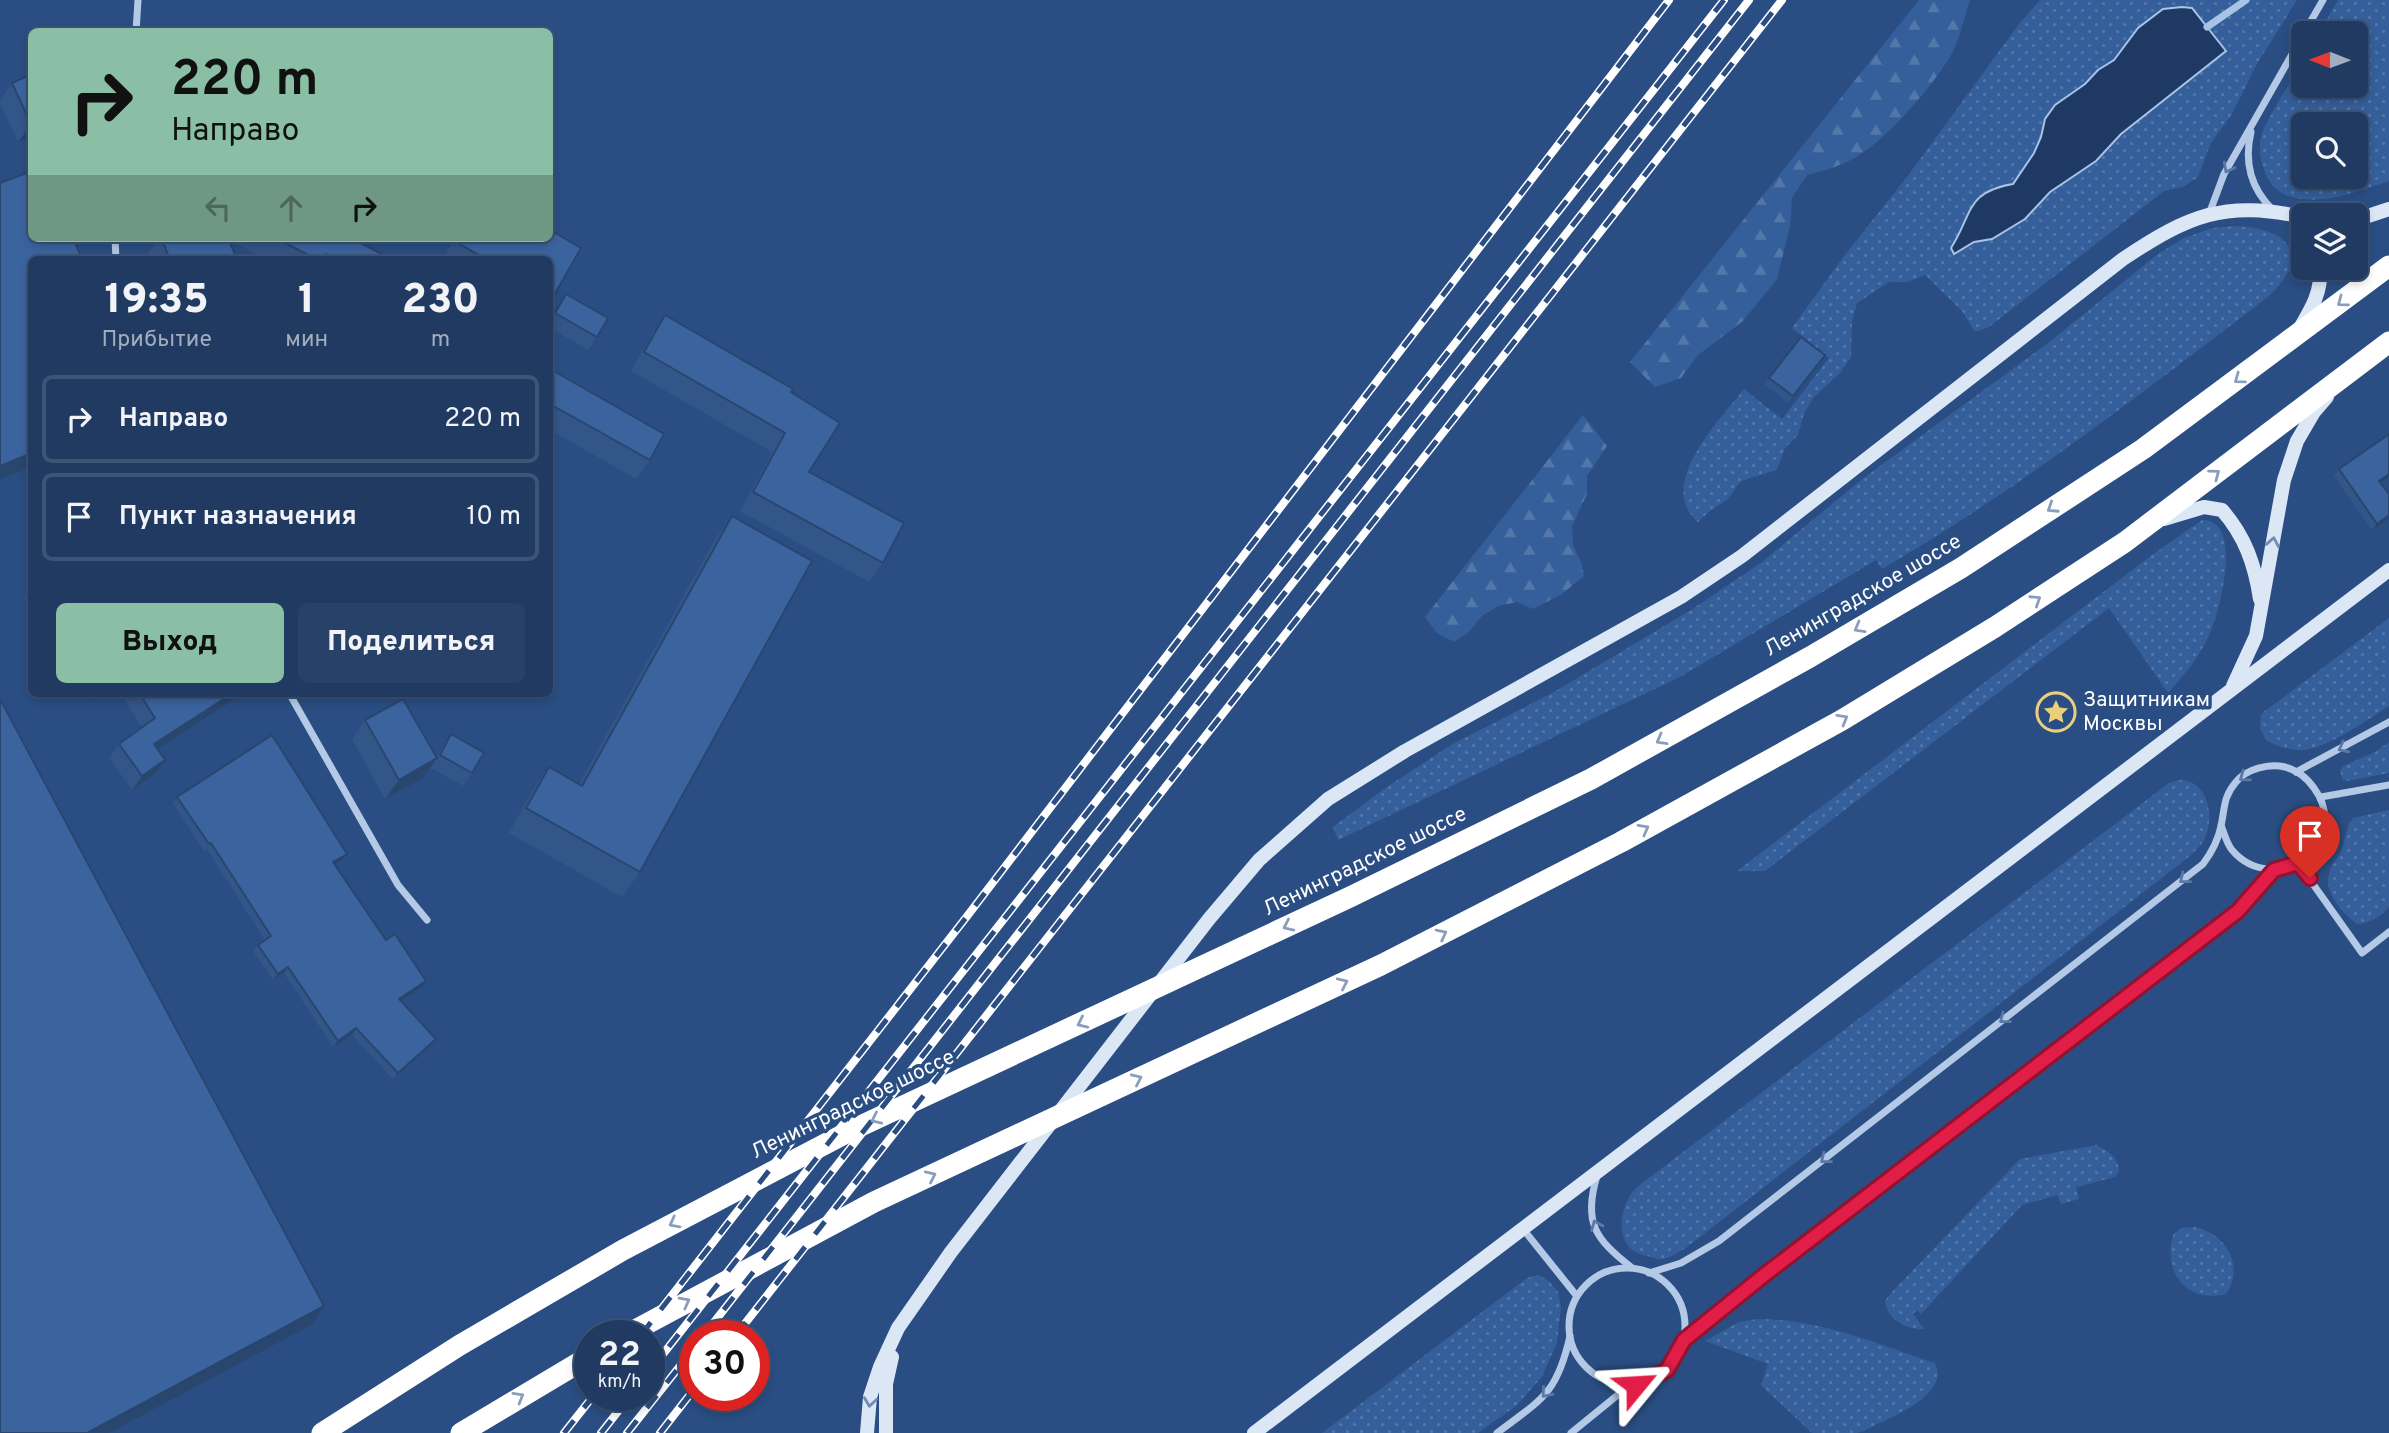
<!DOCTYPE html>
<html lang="ru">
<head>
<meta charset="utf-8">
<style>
  body { margin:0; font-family:Overpass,sans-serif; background:#284168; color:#f1f3f6; height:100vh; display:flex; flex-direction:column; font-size:26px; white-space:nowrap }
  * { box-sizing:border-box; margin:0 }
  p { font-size:23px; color:#a2adbe }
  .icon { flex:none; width:38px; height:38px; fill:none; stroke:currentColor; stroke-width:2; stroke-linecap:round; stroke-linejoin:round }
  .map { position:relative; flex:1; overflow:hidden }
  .details { position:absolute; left:28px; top:256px; width:525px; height:441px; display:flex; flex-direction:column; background:#203a62; border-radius:10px; box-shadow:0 4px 10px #0003,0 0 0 2px #3d5477 }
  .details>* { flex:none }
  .hud { position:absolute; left:28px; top:28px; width:525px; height:214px; border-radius:10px; box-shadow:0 4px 10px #0003,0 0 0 2px #3d5477; background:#8abfa5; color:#111; overflow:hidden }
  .needle { width:46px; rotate:271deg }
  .controls { position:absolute; left:2291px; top:21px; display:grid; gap:14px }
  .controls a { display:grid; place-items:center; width:77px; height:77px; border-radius:10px; background:#203a62; box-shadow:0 4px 10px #0003,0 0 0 2px #3d5477; font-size:35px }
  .speed { position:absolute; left:574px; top:1320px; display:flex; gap:14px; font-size:35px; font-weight:700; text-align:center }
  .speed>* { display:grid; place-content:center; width:91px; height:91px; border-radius:50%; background:#203a62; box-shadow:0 4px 10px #0003,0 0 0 2px #3d5477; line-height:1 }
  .speed small { font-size:18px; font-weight:400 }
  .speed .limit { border:10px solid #d22; background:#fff; color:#111 }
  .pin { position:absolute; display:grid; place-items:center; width:60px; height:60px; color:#fff; margin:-72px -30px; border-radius:50% 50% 50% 0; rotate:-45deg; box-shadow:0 0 7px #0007 }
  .pin .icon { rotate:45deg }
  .me { position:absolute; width:77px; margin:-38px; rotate:63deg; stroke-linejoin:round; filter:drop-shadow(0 0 5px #0008) }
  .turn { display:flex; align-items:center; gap:24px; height:147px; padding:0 28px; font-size:32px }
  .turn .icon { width:91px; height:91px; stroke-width:2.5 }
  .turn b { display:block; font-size:49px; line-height:60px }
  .lanes { display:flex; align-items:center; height:66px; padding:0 28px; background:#0003; justify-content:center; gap:35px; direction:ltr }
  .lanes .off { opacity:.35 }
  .eta { display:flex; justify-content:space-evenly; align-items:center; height:119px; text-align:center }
  .eta b { font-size:42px; font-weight:800; line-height:49px }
  .button { display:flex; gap:14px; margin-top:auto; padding:14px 28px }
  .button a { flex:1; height:80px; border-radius:10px; background:#8abfa5; color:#111; font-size:28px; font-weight:800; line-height:80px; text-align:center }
  .button a+a { background:#284168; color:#f1f3f6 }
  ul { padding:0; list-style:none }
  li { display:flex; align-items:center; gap:21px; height:88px; margin:0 14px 10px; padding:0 14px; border:4px solid #3d5477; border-radius:10px }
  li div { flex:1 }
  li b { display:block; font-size:26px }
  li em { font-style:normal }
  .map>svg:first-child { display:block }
</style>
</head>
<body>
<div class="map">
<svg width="2389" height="1433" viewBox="0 0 2389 1433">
  <defs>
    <pattern id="grass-dots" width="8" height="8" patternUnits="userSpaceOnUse" patternTransform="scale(1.75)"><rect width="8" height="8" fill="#355f9a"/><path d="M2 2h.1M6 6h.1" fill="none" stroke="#5377a9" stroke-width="1.8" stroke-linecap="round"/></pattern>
    <pattern id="forest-firs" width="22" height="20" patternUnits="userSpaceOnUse" patternTransform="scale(1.75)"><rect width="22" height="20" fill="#355f9a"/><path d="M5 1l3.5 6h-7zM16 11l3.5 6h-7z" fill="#5377a9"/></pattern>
  </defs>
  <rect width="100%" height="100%" fill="#2a4e83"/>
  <g fill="url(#grass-dots)" fill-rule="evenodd">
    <path d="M2040,0H2297L2257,64L2232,114L2211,143L2198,177L2183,187L2164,191L1989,327L1975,332L1962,311L1925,275L1908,282H1889L1857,303L1852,321L1851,357L1840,373L1813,398L1804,414L1798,435L1785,448L1777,470L1741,481L1727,500L1711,510L1698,522C1655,485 1719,421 1744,389L1782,419L1829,358L1792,328L1844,256L1907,177L2019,24ZM2192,8L2226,51L2121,134L2096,161L2050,192L2025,219L1992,239L1974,242L1954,253L1951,248L1993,187L2013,184L2034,153L2041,137L2045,119L2069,93L2085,84L2098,70L2114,60L2138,28Z"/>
    <path d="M2338,0H2389V181C2355,193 2286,219 2266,175C2261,162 2258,152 2261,138C2263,123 2294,78 2303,62V86H2356V33H2319ZM2303,124H2356V177H2303Z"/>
    <path d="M2234,226C2288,228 2314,254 2268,297C2143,392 2018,490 1882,569L1876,560L1680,677L1338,840L1333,827L1384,789L1451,745L1554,692L1691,610L1762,562L1861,480L2048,343L2158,254L2184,238L2212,228Z"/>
    <path d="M2202,520C2244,519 2220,612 2209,635C2200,657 2184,675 2168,693L2109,608L1765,871H1737L2152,555Z"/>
    <path d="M2389,618V706C2367,720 2331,746 2305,750C2291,751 2279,747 2267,741L2260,729L2261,714Z"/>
    <polygon points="2389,742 2389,773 2346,781 2343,780 2340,771 2343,766 2375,752"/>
    <path d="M2179,780C2208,780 2215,815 2205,838C2202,845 2196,850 2190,856L1687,1247C1681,1250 1674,1256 1667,1258C1662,1260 1656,1259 1651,1257C1643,1255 1636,1254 1630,1248C1615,1232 1622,1201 1637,1187L2169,783Z"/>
    <path d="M2389,810V907C2380,917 2371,923 2357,924C2343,914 2323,892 2329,874C2331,864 2339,858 2342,849C2346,838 2345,828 2353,818Z"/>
    <path d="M2096,1145C2108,1151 2118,1156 2119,1171L2115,1177L2076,1187L2079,1199L2061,1204L2057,1195L2022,1205L1921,1314L1917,1310L1913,1314L1924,1329C1907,1330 1887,1320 1885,1301L1891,1293L2020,1159Z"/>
    <path d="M2195,1227C2226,1234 2245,1266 2226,1294C2186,1304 2161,1271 2174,1233L2183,1228Z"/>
    <polygon points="1538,1275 1549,1281 1558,1292 1561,1307 1557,1342 1542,1377 1516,1406 1478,1433 1322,1433 1527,1278"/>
    <path d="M1758,1319C1821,1319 1876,1344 1935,1363C1949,1392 1902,1412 1882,1422C1874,1425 1865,1432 1857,1433C1843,1433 1827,1433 1812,1433L1761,1385L1768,1364L1705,1341L1739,1322Z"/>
  </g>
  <g fill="url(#forest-firs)">
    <path d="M1919,0H1970C1965,15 1961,32 1955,47C1941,78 1887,139 1858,156C1842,166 1825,170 1807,175L1792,198L1790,226L1777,279L1743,321L1698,355L1681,378L1655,387L1630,362Z"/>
    <polygon points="1583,415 1607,446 1587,476 1587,494 1572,526 1573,545 1581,562 1584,576 1562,594 1533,609 1517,602 1498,606 1482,616 1469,632 1454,642 1437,633 1425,617"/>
  </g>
  <path fill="#1e3a64" stroke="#a8c3e6" stroke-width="2" d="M2182,7L2192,8L2226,51L2121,134L2096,161L2050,192L2025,219L1992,239L1974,242L1954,254L1951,248C1973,214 1965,192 2013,184L2034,153L2041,137L2045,119L2055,105L2085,84L2098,70L2114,60L2138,28L2163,9Z"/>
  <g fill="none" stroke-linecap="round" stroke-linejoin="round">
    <polyline stroke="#a8c3e6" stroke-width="7" points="2207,27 2246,0"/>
    <g stroke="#b3c9e6" stroke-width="7">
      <polyline points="136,32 138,0"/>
      <polyline points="2304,33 2323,0"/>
      <path d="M2251,132C2244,162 2250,188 2273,210"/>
      <polyline points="2209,214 2224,174 2303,35"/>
      <polyline points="115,238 116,259"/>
      <polyline points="289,693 398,885 427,920"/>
      <polyline points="2296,772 2389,722"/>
      <polyline points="2321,797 2389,785"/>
      <polyline points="2298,863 2362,953 2389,932"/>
      <path d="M1597,1176C1583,1222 1595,1239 1631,1267"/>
      <polyline points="1523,1229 1576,1295"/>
      <circle cx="1627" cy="1326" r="58"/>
      <path d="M1649,1273L1681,1263L1719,1241L2203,864C2212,852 2218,841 2221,826C2225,808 2223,797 2236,782C2246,769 2269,763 2285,767C2297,770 2307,778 2314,788C2353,841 2275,900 2232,850C2227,844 2224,833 2221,825"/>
      <polyline points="1684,1340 1802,1245 2238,911 2274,870"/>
      <path d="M1497,1433C1542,1399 1557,1394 1570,1336"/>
      <polyline points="1571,1433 1630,1385"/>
    </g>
    <g stroke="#dce7f6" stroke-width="14">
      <polyline points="2356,220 2389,209"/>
      <path d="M2300,328C2312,308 2322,291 2320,268"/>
      <path d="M2164,519L2204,507L2222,510C2245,536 2255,565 2260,599"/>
      <polyline points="2233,686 2256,636 2284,480 2297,441 2314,412 2327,397"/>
      <path d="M867,1433L870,1397L880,1367L898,1328L951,1252L1209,919L1259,860L1328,799L1405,751L1681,597L1742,556L2123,259C2189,215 2224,200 2303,217"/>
      <polyline points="886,1433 886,1384 892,1357"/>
      <polyline points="1254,1433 2389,570"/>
    </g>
    <g stroke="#fff" stroke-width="21">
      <polyline points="626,1335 874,1202 1381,965 1621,842 1842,720 1995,627 2125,542 2389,342"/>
      <polyline points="322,1433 460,1345 623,1250 852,1130 1350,897 1591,779 1810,657 1961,568 2143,449 2389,266"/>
      <polyline points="461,1433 590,1356"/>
    </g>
    <g stroke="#fff" stroke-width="8">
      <g id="rail">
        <polyline points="641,1335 968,915 1669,0"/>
        <polyline points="704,1335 1749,0"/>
        <polyline points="736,1335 1782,0"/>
        <polyline points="649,1372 1724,0"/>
        <polyline points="564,1433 594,1395"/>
        <polyline points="601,1433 631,1395"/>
        <polyline points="627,1433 695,1347"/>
        <polyline points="660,1433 695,1388"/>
      </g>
    </g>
    <use href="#rail" stroke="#2a4e83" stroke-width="5" stroke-dasharray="16" stroke-linecap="butt"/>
  </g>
  <g fill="#335689">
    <polygon points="32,74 32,152 26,139 18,142 0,104 0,100 12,83"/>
    <polygon points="159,238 351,238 391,259 266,259 229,240 237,259 148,259 147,255"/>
    <polygon points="455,238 550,238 553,297 550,303 550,259 443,259"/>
    <polygon points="566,294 597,337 588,350 550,328 550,320"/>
    <polygon points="665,315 791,392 809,472 883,563 869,582 740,511 772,452 631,371 652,334"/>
    <polygon points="1821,362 1788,403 1764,384 1769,378"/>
    <polygon points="550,369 650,460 636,479 550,430"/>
    <polygon points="2339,469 2389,519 2372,530 2334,476"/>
    <polygon points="732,516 640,872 622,897 509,833 531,793 549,767 579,784 714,541"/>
    <polygon points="32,588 32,611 24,598"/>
    <polygon points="82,693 100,693 87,701"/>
    <polygon points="120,693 244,693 157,749 155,774 132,790 109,758 119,744 142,727"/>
    <polygon points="365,720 436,758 451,734 472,773 463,786 431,768 433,764 423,778 385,799 352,739"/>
    <polygon points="177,797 347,854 342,860 335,865 386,940 422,987 401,1001 436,1039 431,1045 393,1079 352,1035 333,1047 284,973 273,980 253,951 258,945 265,940 207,849 204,851 173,803"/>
  </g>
  <g fill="#29466f">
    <polygon points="32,123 32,131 26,139 18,142"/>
    <polygon points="32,453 32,467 0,479 0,466"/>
    <polygon points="2389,474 2389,477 2375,487 2379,481"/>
    <polygon points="2389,515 2389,519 2372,530 2377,524"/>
    <polygon points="93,693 100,693 87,701"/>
    <polygon points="233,693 244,693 144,758 154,744"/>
    <polygon points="437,758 423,778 385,799 399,780"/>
    <polygon points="165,760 155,774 132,790 142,776"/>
    <polygon points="347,854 342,860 329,869 333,862"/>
    <polygon points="288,967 284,973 273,980 278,974"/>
    <polygon points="426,981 422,987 395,1005 399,999"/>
    <polygon points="356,1028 352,1035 333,1047 338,1041"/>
    <polygon points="436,1039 431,1045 393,1079 398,1073"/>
    <polygon points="324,1306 311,1325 109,1433 87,1433"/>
  </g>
  <g fill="#3b649f" stroke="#29466f" stroke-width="2">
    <polygon points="32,74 32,123 31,124 12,83"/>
    <polygon points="32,171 32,238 73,238 82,259 32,259 32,453 0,466 0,183"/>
    <polygon points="550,230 581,248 553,297 550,295 550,259 486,259 456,242 458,238 550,238"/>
    <polygon points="161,238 228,238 237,259 170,259"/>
    <polygon points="276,238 351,238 391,259 336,259 326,254 323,259 316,259"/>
    <polygon points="566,294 608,318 597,337 555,313"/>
    <polygon points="665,315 793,389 791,392 840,423 809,472 904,523 883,563 753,492 785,433 644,352"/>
    <polygon points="1801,337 1825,355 1793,396 1769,378"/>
    <polygon points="550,369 664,434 650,460 550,404"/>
    <polygon points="2389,434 2389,474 2379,481 2389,494 2389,515 2377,524 2339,469"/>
    <polygon points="732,516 812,561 640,872 526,808 549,767 582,786"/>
    <polygon points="139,693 233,693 154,744 165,760 142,776 119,744 155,718"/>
    <polygon points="0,699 324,1306 87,1433 0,1433"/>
    <polygon points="403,699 437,758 399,780 365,720"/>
    <polygon points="451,734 484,753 472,773 440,755"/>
    <polygon points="272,735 347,854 333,862 386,940 395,934 426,981 399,999 436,1039 398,1073 356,1028 338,1041 288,967 278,974 258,945 271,936 211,843 209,844 177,797"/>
  </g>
  <defs><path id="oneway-chevron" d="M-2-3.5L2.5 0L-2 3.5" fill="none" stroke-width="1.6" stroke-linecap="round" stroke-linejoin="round" transform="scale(1.75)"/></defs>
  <g stroke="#5a79a6">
    <use href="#oneway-chevron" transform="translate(2228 168) rotate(118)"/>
    <use href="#oneway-chevron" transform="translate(2343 748) rotate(153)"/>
    <use href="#oneway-chevron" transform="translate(2244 777) rotate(144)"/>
    <use href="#oneway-chevron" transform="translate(2184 879) rotate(142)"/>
    <use href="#oneway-chevron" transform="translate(2004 1019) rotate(142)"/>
    <use href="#oneway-chevron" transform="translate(1825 1159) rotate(142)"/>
    <use href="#oneway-chevron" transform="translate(1596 1225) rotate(-112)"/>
    <use href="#oneway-chevron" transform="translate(1546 1393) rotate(130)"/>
  </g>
  <g stroke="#8a9ebb">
    <use href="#oneway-chevron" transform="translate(2342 302) rotate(143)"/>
    <use href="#oneway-chevron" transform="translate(2239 379) rotate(144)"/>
    <use href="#oneway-chevron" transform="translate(2215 474) rotate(-37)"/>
    <use href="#oneway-chevron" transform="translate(2052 508) rotate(147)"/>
    <use href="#oneway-chevron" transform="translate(2036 600) rotate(-33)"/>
    <use href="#oneway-chevron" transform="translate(1859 628) rotate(150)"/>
    <use href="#oneway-chevron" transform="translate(1843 719) rotate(-30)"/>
    <use href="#oneway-chevron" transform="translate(1661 740) rotate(151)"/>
    <use href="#oneway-chevron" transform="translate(1644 829) rotate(-29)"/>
    <use href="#oneway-chevron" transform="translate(1288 926) rotate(155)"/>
    <use href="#oneway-chevron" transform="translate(1442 934) rotate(-27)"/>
    <use href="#oneway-chevron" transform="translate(1343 983) rotate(-25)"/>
    <use href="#oneway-chevron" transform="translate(1082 1023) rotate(155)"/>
    <use href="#oneway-chevron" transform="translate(1137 1079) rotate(-25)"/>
    <use href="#oneway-chevron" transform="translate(876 1119) rotate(155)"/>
    <use href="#oneway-chevron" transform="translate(931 1176) rotate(-25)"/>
    <use href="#oneway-chevron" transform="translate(674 1223) rotate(152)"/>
    <use href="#oneway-chevron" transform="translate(685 1302) rotate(-28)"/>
    <use href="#oneway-chevron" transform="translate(519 1397) rotate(-30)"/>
  </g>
  <g stroke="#718bb1">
    <use href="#oneway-chevron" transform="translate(2273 542) rotate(-80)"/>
    <use href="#oneway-chevron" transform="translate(870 1402) rotate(98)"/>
  </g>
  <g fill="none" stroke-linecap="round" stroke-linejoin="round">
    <g stroke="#92132f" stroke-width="18">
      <polyline id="route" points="1636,1385 1667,1370 1684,1340 1763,1276 2238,911 2274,870 2298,863 2310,878"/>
    </g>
    <use href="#route" stroke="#e11d48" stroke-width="12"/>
  </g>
  <defs>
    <g id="sight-ring" transform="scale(2.0125)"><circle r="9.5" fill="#2a4e83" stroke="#eccf7b" stroke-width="1.5"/><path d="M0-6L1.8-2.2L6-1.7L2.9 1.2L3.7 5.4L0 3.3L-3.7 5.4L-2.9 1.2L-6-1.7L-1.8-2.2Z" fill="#eccf7b"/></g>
  </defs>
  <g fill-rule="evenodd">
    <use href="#sight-ring" x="2056" y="712"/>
  </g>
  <g text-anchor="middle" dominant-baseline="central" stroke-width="7" stroke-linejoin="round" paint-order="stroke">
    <g font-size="21" fill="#fff" stroke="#2a4e83">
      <text transform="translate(1863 596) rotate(-30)">Ленинградское шоссе</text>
      <text transform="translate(1365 862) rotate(-26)">Ленинградское шоссе</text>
      <text transform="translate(853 1105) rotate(-26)">Ленинградское шоссе</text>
    </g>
    <g font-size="21" fill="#fff" stroke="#2a4e83" text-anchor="start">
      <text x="2083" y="700">Защитникам<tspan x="2083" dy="24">Москвы</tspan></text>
    </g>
  </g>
</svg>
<div class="controls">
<a><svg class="needle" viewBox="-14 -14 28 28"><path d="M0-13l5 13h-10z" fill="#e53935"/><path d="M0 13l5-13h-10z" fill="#a2adbe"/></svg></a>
<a><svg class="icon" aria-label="search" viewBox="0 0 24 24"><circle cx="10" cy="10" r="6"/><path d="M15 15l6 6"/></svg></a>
<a><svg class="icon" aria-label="layers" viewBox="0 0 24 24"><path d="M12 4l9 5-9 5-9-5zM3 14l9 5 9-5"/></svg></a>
</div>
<div class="speed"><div>22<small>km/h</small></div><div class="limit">30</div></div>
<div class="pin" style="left:2310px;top:878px;background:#d93025"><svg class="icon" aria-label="arrive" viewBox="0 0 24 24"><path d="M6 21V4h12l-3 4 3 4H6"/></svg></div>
<svg class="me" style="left:1636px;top:1385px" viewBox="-20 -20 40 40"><path d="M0-17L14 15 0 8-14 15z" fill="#e11d48" stroke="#fff" stroke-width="4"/></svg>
<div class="hud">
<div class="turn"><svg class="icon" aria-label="right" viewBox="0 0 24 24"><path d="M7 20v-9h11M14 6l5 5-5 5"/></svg><div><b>220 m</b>Направо</div></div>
<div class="lanes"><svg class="icon off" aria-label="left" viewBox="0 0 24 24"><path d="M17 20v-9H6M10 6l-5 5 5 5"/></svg><svg class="icon off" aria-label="ahead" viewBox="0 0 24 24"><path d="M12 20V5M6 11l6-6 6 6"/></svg><svg class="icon" aria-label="right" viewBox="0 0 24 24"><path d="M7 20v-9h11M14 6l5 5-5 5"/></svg></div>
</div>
<section class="details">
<div class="eta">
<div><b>19:35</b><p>Прибытие</p></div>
<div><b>1</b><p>мин</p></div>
<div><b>230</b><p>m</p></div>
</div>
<ul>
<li><svg class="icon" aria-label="right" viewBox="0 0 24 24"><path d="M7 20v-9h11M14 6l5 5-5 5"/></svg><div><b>Направо</b></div><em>220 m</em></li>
<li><svg class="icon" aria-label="arrive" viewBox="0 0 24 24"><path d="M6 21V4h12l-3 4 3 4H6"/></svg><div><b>Пункт назначения</b></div><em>10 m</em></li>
</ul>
<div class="button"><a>Выход</a><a>Поделиться</a></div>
</section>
</div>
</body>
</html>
